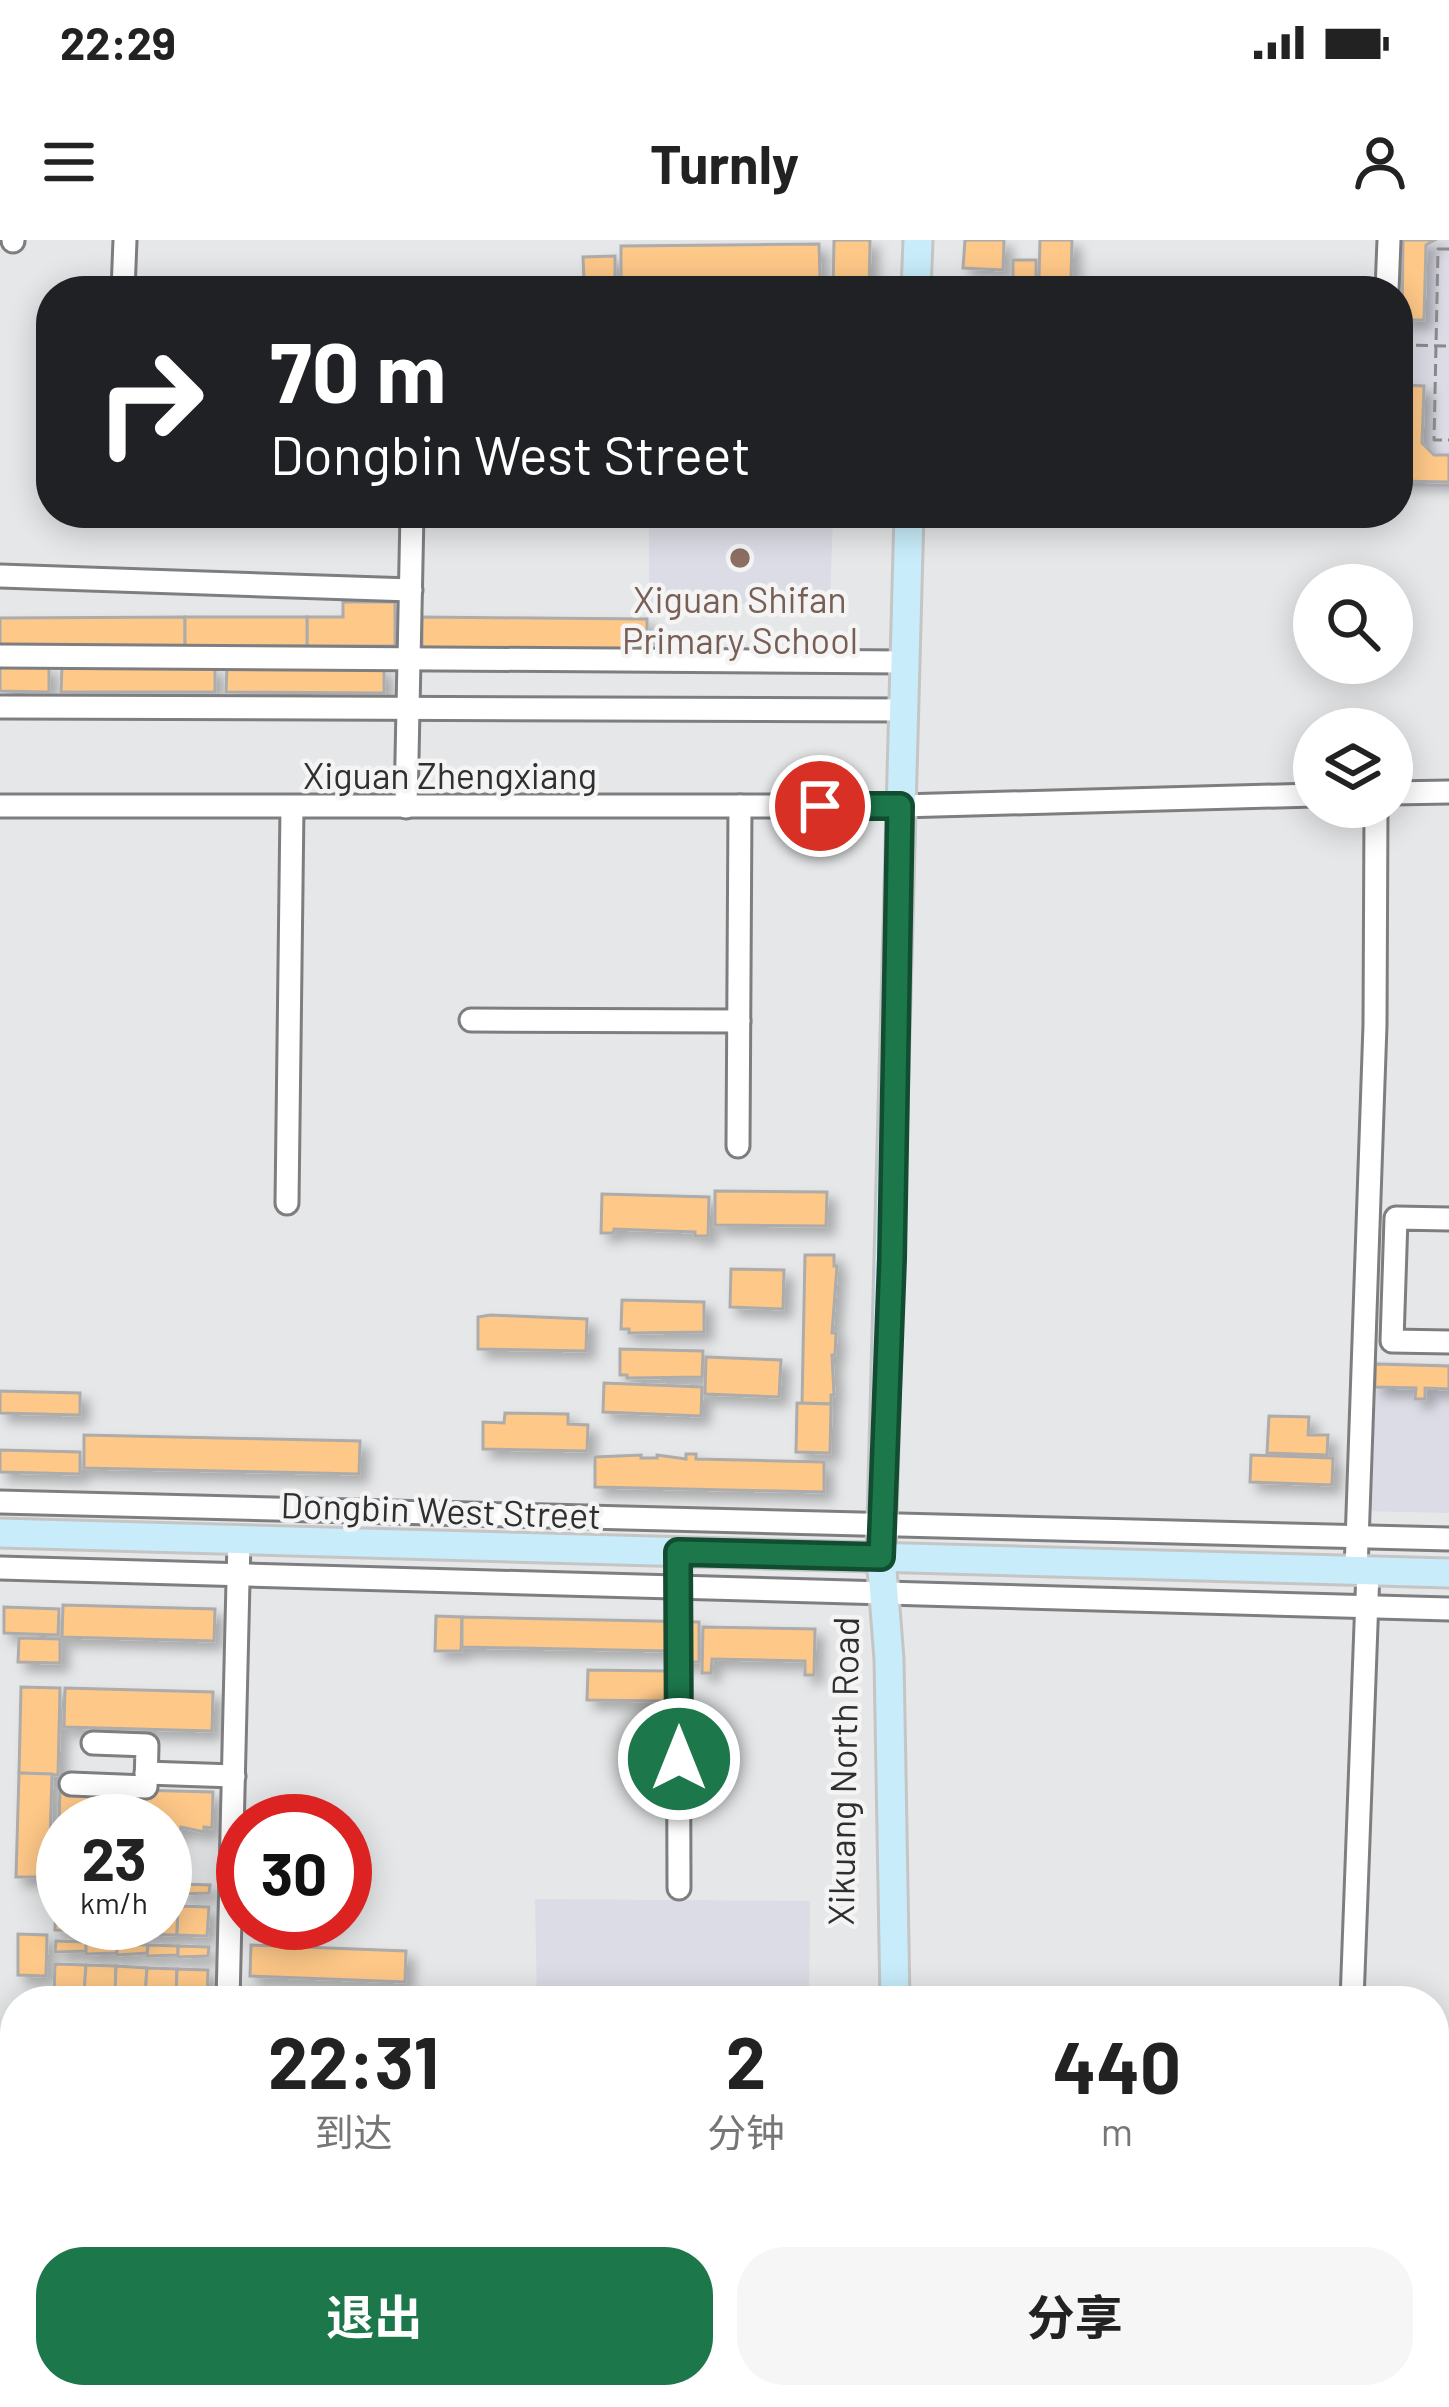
<!DOCTYPE html>
<html lang="zh">
<head>
<meta charset="utf-8">
<style>
  body { margin:0; font-family:Barlow,"Noto Sans SC",sans-serif; background:#f6f6f6; color:#222; height:100vh; display:flex; flex-direction:column; font-size:45px; white-space:nowrap }
  * { box-sizing:border-box; margin:0 }
  p { font-size:39px; color:#767676 }
  .icon { flex:none; width:66px; height:66px; fill:none; stroke:currentColor; stroke-width:2; stroke-linecap:round; stroke-linejoin:round }
  .map { position:relative; flex:1; overflow:hidden }
  .sheet { position:absolute; left:0px; top:1746px; width:1449px; height:423px; display:flex; flex-direction:column; background:#fff; border-radius:48px 48px 0 0; box-shadow:0 6px 30px #0003 }
  .sheet>* { flex:none }
  .top-card { position:absolute; left:36px; top:36px; width:1377px; height:252px; border-radius:48px; box-shadow:0 6px 30px #0003; background:#202124; color:#fff; overflow:hidden }
  .controls { position:absolute; left:1293px; top:324px; display:grid; gap:24px }
  .controls a { display:grid; place-items:center; width:120px; height:120px; border-radius:50%; background:#fff; box-shadow:0 6px 30px #0003; font-size:60px }
  .speed { position:absolute; left:36px; top:1554px; display:flex; gap:24px; font-size:60px; font-weight:700; text-align:center }
  .speed>* { display:grid; place-content:center; width:156px; height:156px; border-radius:50%; background:#fff; box-shadow:0 6px 30px #0003; line-height:1 }
  .speed small { font-size:30px; font-weight:400 }
  .speed .limit { border:18px solid #d22; background:#fff; color:#111 }
  .pin { position:absolute; display:grid; place-items:center; width:102px; height:102px; color:#fff; margin:-51px; border:6px solid #fff; border-radius:50%; box-shadow:0 3px 12px #0007 }
  .me { position:absolute; width:132px; margin:-66px; rotate:0deg; stroke-linejoin:round; filter:drop-shadow(0 0 9px #0008) }
  .turn { display:flex; align-items:center; gap:42px; height:252px; padding:0 36px; font-size:54px }
  .turn .icon { width:156px; height:156px; stroke-width:2.5 }
  .turn b { display:block; font-size:84px; line-height:102px }
  .eta { display:flex; justify-content:space-evenly; align-items:center; height:204px; text-align:center }
  .eta b { font-size:72px; font-weight:700; line-height:84px }
  .cta { display:flex; gap:24px; margin-top:auto; padding:24px 36px }
  .cta a { flex:1; height:138px; border-radius:48px; background:#1c774b; color:#fff; font-size:48px; font-weight:700; line-height:138px; text-align:center }
  .cta a+a { background:#f6f6f6; color:#222 }
  .status { display:flex; justify-content:space-between; align-items:center; height:84px; padding:0 60px; background:#fff; direction:ltr }
  .status svg { height:33px; fill:currentColor }
  header { display:flex; justify-content:space-between; align-items:center; height:156px; padding:0 36px; background:#fff; font-size:54px; font-weight:700 }
  .map>svg:first-child { display:block }
</style>
</head>
<body>
<div class="status"><b>22:29</b><svg viewBox="0 0 49 12"><path d="M0 12V9h3v3zM5 12V6h3v6zM10 12V3h3v9zM15 12V0h3v12zM26 1h20v11H26zM47 4h2v5h-2z"/></svg></div>
<header><svg class="icon" aria-label="menu" viewBox="0 0 24 24"><path d="M4 6h16M4 12h16M4 18h16"/></svg>Turnly<svg class="icon" aria-label="person" viewBox="0 0 24 24"><circle cx="12" cy="8" r="4"/><path d="M4 21q1-7 8-7t8 7"/></svg></header>
<div class="map">
<svg width="1449" height="2167" viewBox="0 0 1449 2167">
  <defs>
    <filter id="shadow"><feDropShadow dx="8" dy="8" stdDeviation="6" flood-color="#0004"/></filter>
  </defs>
  <rect width="100%" height="100%" fill="#e6e7e8"/>
  <g fill="#dbdce5">
    <polygon points="1397,0 1449,0 1449,247 1398,246"/>
    <polygon points="649,273 833,273 830,362 649,366"/>
    <polygon points="1369,1121 1449,1124 1449,1273 1365,1271"/>
    <polygon points="535,1659 810,1661 809,1761 537,1761"/>
  </g>
  <g fill="#fec888" stroke="#adacab" stroke-width="3" filter="url(#shadow)">
    <polygon points="834,0 870,0 869,51 833,51"/>
    <polygon points="965,0 1004,0 1003,30 963,28"/>
    <polygon points="1040,0 1072,0 1071,38 1039,38"/>
    <polygon points="1403,0 1435,0 1426,5 1424,80 1402,80"/>
    <polygon points="819,4 820,38 621,40 621,6"/>
    <polygon points="615,16 615,41 584,41 583,17"/>
    <polygon points="1013,20 1036,20 1036,39 1013,38"/>
    <polygon points="1043,42 1142,44 1142,51 1043,51"/>
    <polygon points="1401,145 1424,146 1422,203 1434,215 1449,215 1449,242 1399,241"/>
    <polygon points="343,362 395,362 395,406 307,406 307,377 343,377"/>
    <polygon points="185,377 185,406 0,406 0,378"/>
    <rect x="185" y="377" width="122" height="29"/>
    <polygon points="422,377 647,379 647,411 422,409"/>
    <polygon points="0,426 49,426 49,452 0,451"/>
    <polygon points="62,426 215,427 215,452 61,452"/>
    <polygon points="227,427 384,428 384,453 226,452"/>
    <polygon points="715,951 827,952 826,986 715,985"/>
    <polygon points="602,954 709,957 708,996 695,996 695,992 614,989 613,993 601,993"/>
    <polygon points="805,1015 834,1015 834,1026 837,1026 832,1093 836,1093 835,1115 832,1115 834,1155 831,1155 831,1164 802,1163"/>
    <polygon points="731,1029 784,1030 783,1069 730,1067"/>
    <polygon points="622,1060 704,1062 704,1092 629,1093 629,1089 621,1089"/>
    <polygon points="490,1075 587,1079 586,1111 478,1109 478,1077"/>
    <polygon points="620,1109 703,1111 702,1137 627,1138 627,1135 620,1135"/>
    <polygon points="706,1117 781,1120 779,1157 705,1154"/>
    <polygon points="1375,1124 1449,1126 1449,1149 1425,1148 1425,1159 1415,1159 1416,1148 1375,1147"/>
    <polygon points="604,1143 702,1147 701,1176 603,1172"/>
    <polygon points="0,1151 80,1153 80,1175 0,1173"/>
    <polygon points="797,1163 831,1164 830,1213 796,1212"/>
    <polygon points="505,1173 568,1174 568,1184 588,1185 587,1211 483,1209 483,1182 504,1183"/>
    <polygon points="1269,1176 1309,1177 1308,1195 1328,1195 1327,1215 1267,1213"/>
    <polygon points="84,1195 360,1201 359,1234 84,1228"/>
    <polygon points="0,1210 80,1212 80,1234 0,1232"/>
    <polygon points="686,1214 696,1214 696,1219 824,1222 824,1252 595,1247 595,1217 641,1215 641,1218 657,1218 657,1215 686,1219"/>
    <polygon points="1251,1215 1333,1218 1332,1245 1250,1242"/>
    <polygon points="63,1365 215,1369 214,1401 62,1397"/>
    <polygon points="4,1367 59,1369 58,1395 4,1393"/>
    <polygon points="436,1376 462,1377 461,1411 435,1411"/>
    <polygon points="462,1377 699,1382 699,1422 667,1422 667,1411 462,1407"/>
    <polygon points="703,1387 815,1389 814,1435 805,1435 805,1421 712,1419 711,1433 702,1433"/>
    <polygon points="19,1398 60,1399 60,1423 18,1422"/>
    <polygon points="588,1430 668,1431 668,1461 587,1460"/>
    <polygon points="21,1447 60,1448 58,1535 19,1533"/>
    <polygon points="65,1448 213,1452 212,1491 64,1487"/>
    <polygon points="19,1533 52,1534 49,1637 16,1637"/>
    <polygon points="60,1548 213,1552 212,1588 204,1587 204,1592 181,1587 180,1591 170,1591 165,1581 59,1584"/>
    <polygon points="179,1644 210,1645 209,1653 179,1654"/>
    <polygon points="56,1661 63,1661 63,1683 86,1683 85,1691 55,1690"/>
    <polygon points="165,1666 178,1666 177,1695 146,1694 147,1683 165,1683"/>
    <polygon points="178,1666 209,1667 207,1696 177,1695"/>
    <polygon points="86,1683 116,1683 116,1692 85,1691"/>
    <polygon points="116,1683 147,1683 146,1694 116,1692"/>
    <polygon points="18,1694 47,1695 46,1736 18,1735"/>
    <polygon points="56,1701 86,1702 86,1711 55,1712"/>
    <polygon points="86,1702 117,1704 117,1713 86,1714"/>
    <polygon points="117,1704 148,1705 147,1713 117,1715"/>
    <polygon points="148,1705 178,1706 178,1715 147,1716"/>
    <polygon points="251,1705 406,1711 405,1742 250,1736"/>
    <polygon points="178,1706 209,1707 208,1716 178,1717"/>
    <polygon points="55,1724 86,1725 84,1754 54,1753"/>
    <polygon points="86,1725 116,1726 115,1755 84,1754"/>
    <polygon points="116,1726 147,1728 145,1756 115,1755"/>
    <polygon points="147,1728 177,1729 176,1758 145,1756"/>
    <polygon points="177,1729 208,1730 207,1759 176,1758"/>
    <polygon points="1443,1800 1449,1800 1449,1841 1438,1841 1439,1828 1434,1828 1434,1803"/>
    <polygon points="1434,1891 1449,1891 1449,1931 1439,1931 1439,1922 1434,1921"/>
    <polygon points="1434,1989 1449,1989 1449,2029 1435,2028"/>
    <polygon points="1439,2080 1449,2080 1449,2121 1434,2120 1434,2082"/>
    <polygon points="224,2154 350,2154 349,2163 224,2157"/>
    <polygon points="359,2154 385,2154 384,2167 359,2165"/>
    <polygon points="385,2154 410,2154 409,2167 384,2167"/>
    <polygon points="410,2154 435,2154 435,2167 409,2167"/>
  </g>
  <g fill="none" stroke-linecap="round" stroke-linejoin="round">
    <g stroke="#7e7e80" stroke-width="27">
      <g id="minor">
        <polyline points="13,1 13,0"/>
        <polyline points="123,51 125,0"/>
        <polyline points="1387,51 1389,0"/>
        <polyline points="0,336 411,350"/>
        <polyline points="0,416 905,422"/>
        <polyline points="0,467 903,470"/>
        <polyline points="1392,553 1449,552"/>
        <polyline points="0,566 900,566 1314,555"/>
        <polyline points="406,567 412,273"/>
        <polyline points="471,780 739,781"/>
        <polyline points="738,906 740,566"/>
        <polyline points="287,963 292,567"/>
        <polyline points="1449,979 1396,978 1392,1101 1449,1102"/>
        <polyline points="0,1262 1449,1299"/>
        <polyline points="678,1312 679,1648"/>
        <polyline points="0,1328 1449,1369"/>
        <polyline points="1356,1331 1375,785 1376,567"/>
        <polyline points="146,1533 234,1536"/>
        <polyline points="71,1544 146,1547 147,1505 93,1503"/>
        <polyline points="228,1761 239,1300"/>
        <polyline points="1352,1761 1368,1331"/>
        <polyline points="1434,1857 1449,1858"/>
        <polyline points="0,1925 15,1926"/>
        <polyline points="1434,2055 1449,2055"/>
        <polyline points="1434,2151 1449,2152"/>
        <polyline points="448,2154 448,2167"/>
        <polyline points="1373,2154 1375,2167"/>
        <polyline points="208,2167 208,2154"/>
        <polyline points="1340,2167 1341,2154"/>
      </g>
    </g>
    <g stroke="#c5c5c5" stroke-width="33">
      <g id="major">
        <polyline points="916,51 918,0"/>
        <polyline points="0,1293 1449,1333"/>
        <polyline points="895,1761 889,1419 881,1317 909,273"/>
        <polyline points="885,2154 885,2167"/>
      </g>
    </g>
    <g stroke="#8a8a8b" stroke-width="3" stroke-dasharray="12 6" stroke-linecap="butt">
      <polyline points="1449,9 1438,9 1434,200 1449,200"/>
      <polyline points="1398,105 1449,106"/>
    </g>
    <use href="#minor" stroke="#fff" stroke-width="21"/>
    <use href="#major" stroke="#c8ecfa" stroke-width="27"/>
  </g>
  <g fill="none" stroke-linecap="round" stroke-linejoin="round">
    <g stroke="#124d31" stroke-width="30">
      <polyline id="route" points="679,1519 678,1312 881,1317 892,1019 900,566 820,566"/>
    </g>
    <use href="#route" stroke="#1c774b" stroke-width="21"/>
  </g>
  <circle fill="#8d6e63" stroke="#f4f4f5" stroke-width="4.5" cx="740" cy="318" r="12"/>
  <g text-anchor="middle" dominant-baseline="central" stroke-width="9" stroke-linejoin="round" paint-order="stroke">
    <g font-size="36" fill="#785e54" stroke="#f4f4f5">
      <text x="740" y="358">Xiguan Shifan<tspan x="740" dy="41">Primary School</tspan></text>
    </g>
    <g font-size="36" fill="#2f2f2f" stroke="#f4f4f5">
      <text x="450" y="534">Xiguan Zhengxiang</text>
      <text transform="translate(441 1269) rotate(2)">Dongbin West Street</text>
      <text transform="translate(842 1531) rotate(-89)">Xikuang North Road</text>
    </g>
  </g>
</svg>
<div class="controls">
<a><svg class="icon" aria-label="search" viewBox="0 0 24 24"><circle cx="10" cy="10" r="6"/><path d="M15 15l6 6"/></svg></a>
<a><svg class="icon" aria-label="layers" viewBox="0 0 24 24"><path d="M12 4l9 5-9 5-9-5zM3 14l9 5 9-5"/></svg></a>
</div>
<div class="speed"><div>23<small>km/h</small></div><div class="limit">30</div></div>
<div class="pin" style="left:820px;top:566px;background:#d93025"><svg class="icon" aria-label="arrive" viewBox="0 0 24 24"><path d="M6 21V4h12l-3 4 3 4H6"/></svg></div>
<svg class="me" style="left:679px;top:1519px" viewBox="-20 -20 40 40"><circle r="17" fill="#1c774b" stroke="#fff" stroke-width="3"/><path d="M0-11L8 9 0 5-8 9z" fill="#fff"/></svg>
<div class="top-card">
<div class="turn"><svg class="icon" aria-label="right" viewBox="0 0 24 24"><path d="M7 20v-9h11M14 6l5 5-5 5"/></svg><div><b>70 m</b>Dongbin West Street</div></div>
</div>
<section class="sheet">
<div class="eta">
<div><b>22:31</b><p>到达</p></div>
<div><b>2</b><p>分钟</p></div>
<div><b>440</b><p>m</p></div>
</div>
<div class="cta"><a>退出</a><a>分享</a></div>
</section>
</div>
</body>
</html>
